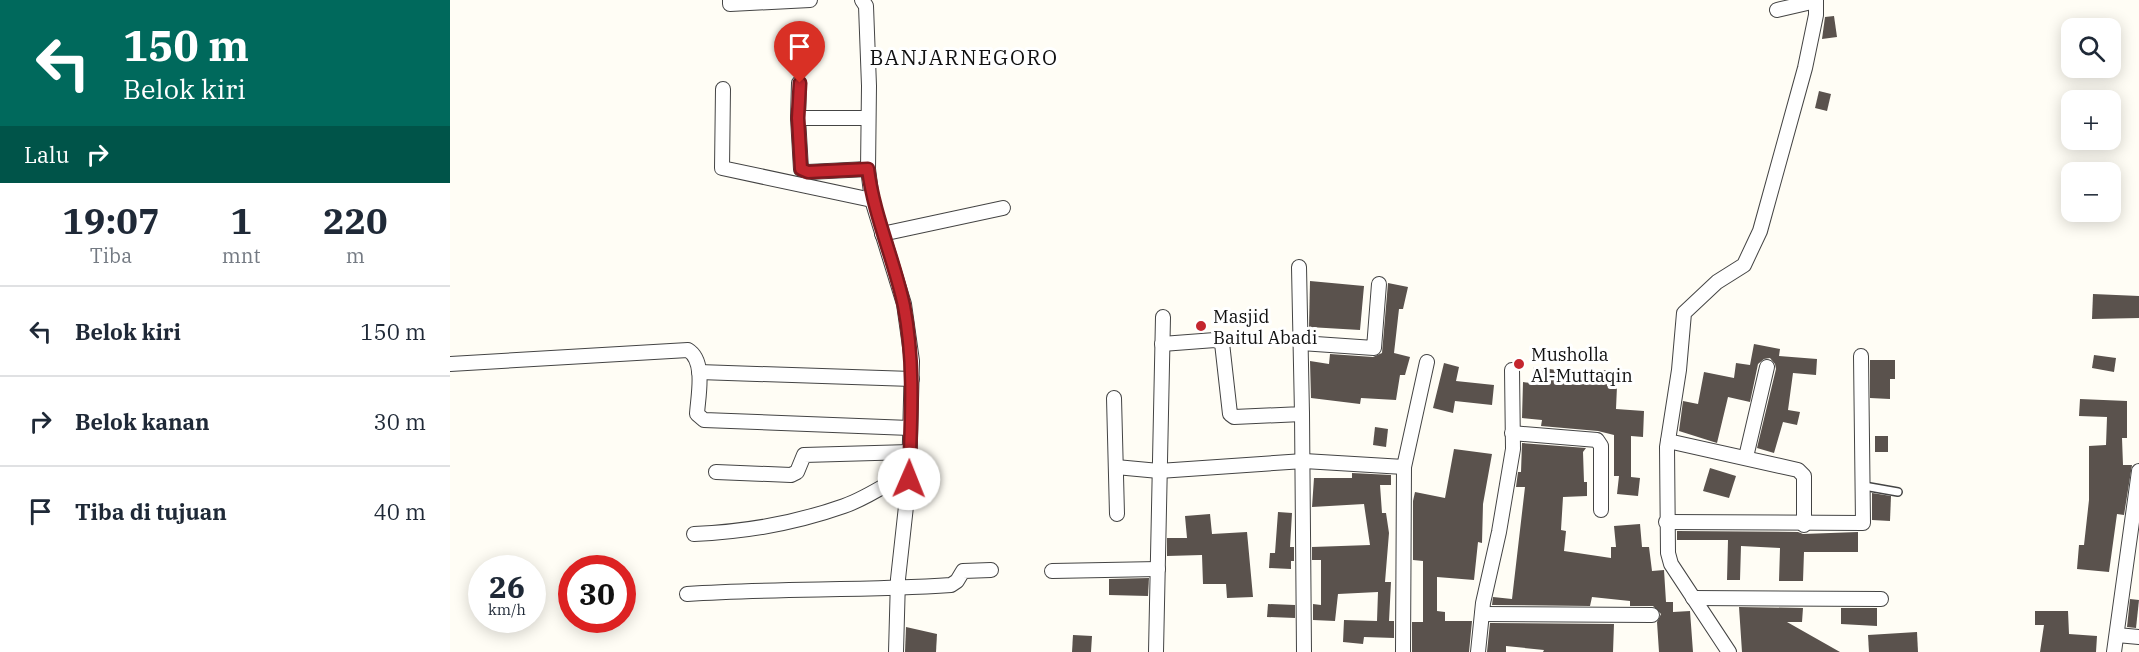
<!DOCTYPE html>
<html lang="id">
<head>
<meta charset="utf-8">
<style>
  body { margin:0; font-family:"IBM Plex Serif",serif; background:#f2f2f3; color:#1f2937; height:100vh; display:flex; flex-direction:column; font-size:22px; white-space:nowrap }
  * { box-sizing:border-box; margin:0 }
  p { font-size:20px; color:#747a83 }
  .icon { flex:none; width:33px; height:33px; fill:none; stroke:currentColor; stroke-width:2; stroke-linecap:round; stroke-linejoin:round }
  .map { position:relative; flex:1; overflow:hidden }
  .details { display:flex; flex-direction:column; background:#fff; width:450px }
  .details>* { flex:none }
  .hud { background:#00695c; color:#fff; overflow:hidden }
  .buttons { position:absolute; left:1611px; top:18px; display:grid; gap:12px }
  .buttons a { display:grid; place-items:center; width:60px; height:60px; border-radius:12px; background:#fff; box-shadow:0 3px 15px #0003; font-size:30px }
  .speed { position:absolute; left:18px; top:555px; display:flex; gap:12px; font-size:30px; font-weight:700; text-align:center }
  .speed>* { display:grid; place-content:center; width:78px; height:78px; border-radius:50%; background:#fff; box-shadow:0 3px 15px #0003; line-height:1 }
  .speed small { font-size:15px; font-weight:400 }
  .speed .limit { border:9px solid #d22; background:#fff; color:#111 }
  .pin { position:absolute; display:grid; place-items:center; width:51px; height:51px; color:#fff; margin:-62px -26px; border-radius:50% 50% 50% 0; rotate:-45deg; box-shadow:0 0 6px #0007 }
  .pin .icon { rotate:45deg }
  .me { position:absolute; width:66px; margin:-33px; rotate:1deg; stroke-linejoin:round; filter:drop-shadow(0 0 4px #0008) }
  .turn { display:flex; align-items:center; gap:21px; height:126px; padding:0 24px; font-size:27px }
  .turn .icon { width:78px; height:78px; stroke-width:2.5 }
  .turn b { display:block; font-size:42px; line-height:51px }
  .then { display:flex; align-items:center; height:57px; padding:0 24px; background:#0003; gap:12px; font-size:22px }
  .eta { display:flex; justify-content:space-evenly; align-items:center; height:102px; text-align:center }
  .eta b { font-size:36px; font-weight:700; line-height:42px }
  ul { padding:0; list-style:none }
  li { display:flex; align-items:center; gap:18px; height:90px; padding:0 24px; border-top:2px solid #e0e1e3 }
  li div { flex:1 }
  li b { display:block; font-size:22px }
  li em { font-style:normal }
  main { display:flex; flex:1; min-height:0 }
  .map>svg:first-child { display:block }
</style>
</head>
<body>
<main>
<section class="details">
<div class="hud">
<div class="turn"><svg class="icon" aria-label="left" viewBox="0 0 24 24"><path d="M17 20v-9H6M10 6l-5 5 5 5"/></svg><div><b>150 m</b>Belok kiri</div></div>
<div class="then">Lalu<svg class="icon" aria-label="right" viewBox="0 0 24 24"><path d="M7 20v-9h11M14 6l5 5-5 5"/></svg></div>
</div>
<div class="eta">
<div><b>19:07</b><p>Tiba</p></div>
<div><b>1</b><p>mnt</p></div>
<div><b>220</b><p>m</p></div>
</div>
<ul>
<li><svg class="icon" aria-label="left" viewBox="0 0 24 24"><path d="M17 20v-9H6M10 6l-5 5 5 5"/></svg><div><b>Belok kiri</b></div><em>150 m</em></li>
<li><svg class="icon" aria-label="right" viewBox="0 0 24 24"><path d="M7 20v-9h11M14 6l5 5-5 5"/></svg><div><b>Belok kanan</b></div><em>30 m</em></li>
<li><svg class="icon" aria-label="arrive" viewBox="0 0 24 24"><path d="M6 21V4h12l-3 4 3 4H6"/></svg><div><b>Tiba di tujuan</b></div><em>40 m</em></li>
</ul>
</section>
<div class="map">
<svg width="1689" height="652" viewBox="0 0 1689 652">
  <rect width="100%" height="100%" fill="#fffdf5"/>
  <g fill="#5a524d">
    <polygon points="1384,16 1387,37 1372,39 1375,17"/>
    <polygon points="1369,91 1381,94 1377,111 1365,108"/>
    <polygon points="860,281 914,286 910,330 859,327"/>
    <polygon points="938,283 958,287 953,309 949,309 944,353 960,357 955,375 950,375 946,400 911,398 910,404 861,398 860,361 879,364 880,354 923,357 932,353"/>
    <polygon points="1643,294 1689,296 1689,318 1642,319"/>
    <polygon points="1304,344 1330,349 1329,356 1367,359 1366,375 1343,373 1338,410 1350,412 1347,425 1333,422 1324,453 1307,448 1326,369 1325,364 1320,358 1314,359 1308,364 1300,402 1278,397 1267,443 1229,431 1233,401 1248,404 1254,372 1284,378 1286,363 1300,365"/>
    <polygon points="1644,355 1666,358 1664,372 1642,368"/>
    <polygon points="1420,360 1445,360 1445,379 1440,379 1440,399 1420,398"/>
    <polygon points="994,363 1009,367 1006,381 1044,385 1042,405 1005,401 1003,413 983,408"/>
    <polygon points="1084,367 1130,373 1156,370 1157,386 1167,386 1166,409 1194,411 1193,437 1181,436 1181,477 1190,478 1188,496 1167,494 1169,476 1164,476 1164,435 1148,431 1091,426 1092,420 1072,418 1073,382 1081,383"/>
    <polygon points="1630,399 1677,401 1677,438 1672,438 1673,465 1682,465 1674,515 1667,514 1659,572 1627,569 1629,545 1634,545 1639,500 1639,446 1656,445 1657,417 1629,416"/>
    <polygon points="925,427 938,429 936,447 923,445"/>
    <rect x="1425" y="436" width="13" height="16"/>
    <polygon points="1072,443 1136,448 1133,452 1134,482 1137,482 1137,496 1113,497 1111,530 1116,531 1114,551 1161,558 1161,547 1166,547 1164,526 1190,524 1192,547 1199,547 1202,571 1214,570 1216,602 1223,602 1223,612 1240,611 1243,652 1209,652 1207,622 1211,614 1203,606 1180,606 1180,601 1142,597 1140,606 1042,605 1043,597 1062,599 1075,487 1066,487 1068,472 1071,472"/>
    <polygon points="1004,449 1042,454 1033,504 1032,543 1028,542 1024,580 987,577 987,611 995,612 995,621 1022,621 1019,652 962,652 962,622 973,622 973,561 963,560 963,501 965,492 995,498"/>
    <polygon points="1260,468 1286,476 1279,498 1253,491"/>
    <polygon points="902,473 941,475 941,485 930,485 932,513 936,513 939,533 935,582 941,582 939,621 944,621 944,638 914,637 913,644 893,642 894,620 927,621 928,592 888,594 885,621 863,620 863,604 871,605 871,560 862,560 862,547 920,545 914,504 862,507 864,478 902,478"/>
    <polygon points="1422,493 1441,496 1440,521 1422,520"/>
    <polygon points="828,512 842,513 840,547 844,547 844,561 841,561 841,569 819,568 820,553 825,553"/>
    <polygon points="760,514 762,534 797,532 803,597 777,598 776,584 753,584 752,555 717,556 717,538 737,538 735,516"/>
    <polygon points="1227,531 1348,532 1353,534 1408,532 1408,552 1354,552 1353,581 1329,581 1330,548 1291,546 1290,580 1277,580 1278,540 1227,540"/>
    <polygon points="699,578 698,596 659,595 659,579"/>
    <polygon points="1680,599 1689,600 1686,628 1677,627"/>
    <polygon points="818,604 845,605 845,618 817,617"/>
    <polygon points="1289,607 1353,608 1352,622 1337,622 1390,652 1292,652"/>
    <polygon points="1391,608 1427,608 1427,626 1391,624"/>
    <polygon points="1585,611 1618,611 1619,634 1647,636 1646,652 1590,652 1594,625 1585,625"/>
    <polygon points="1040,623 1164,624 1163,652 1093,652 1094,650 1056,646 1056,652 1037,652"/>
    <polygon points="456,627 487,634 486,652 455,652"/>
    <polygon points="1467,632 1468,652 1419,652 1418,635"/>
    <polygon points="623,635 642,636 641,652 622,652"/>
  </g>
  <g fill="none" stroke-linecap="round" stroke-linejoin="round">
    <g stroke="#444" stroke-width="10">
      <polyline id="lane" points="1414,486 1448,492"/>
    </g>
    <g stroke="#444" stroke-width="16">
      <g id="street">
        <polyline points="280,0 280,4 360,0"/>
        <polyline points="412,0 416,6 419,86 418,169 422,200 454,304 462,361 459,479 448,579 446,652"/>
        <polyline points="1327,10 1366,1"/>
        <polyline points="349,83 348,118 351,169 358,172 418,169"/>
        <polyline points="273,89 272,168 422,200"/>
        <polyline points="348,118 417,118"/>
        <polyline points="432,234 553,208"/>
        <polyline points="851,343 924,348 929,284"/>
        <polyline points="712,344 765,340 772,343 780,414 784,417 852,414 849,267"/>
        <path d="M0,364L238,350C256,361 248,396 247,414L254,420L460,428"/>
        <polyline points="249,372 462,379"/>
        <polyline points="664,398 667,514"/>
        <polyline points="852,414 854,652"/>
        <polyline points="1062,433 1147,440 1151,446 1151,510"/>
        <polyline points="1218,441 1348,470 1354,476 1354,525"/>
        <polyline points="1296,457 1317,367"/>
        <polyline points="666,467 709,471 854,461 954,467 977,362"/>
        <polyline points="266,472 341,475 347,472 354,455 460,452"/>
        <polyline points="1216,522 1413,523 1411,356"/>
        <path d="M244,534C294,532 346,523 394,506C417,498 438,483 460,471"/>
        <polyline points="602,571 708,569"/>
        <path d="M237,594C325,588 413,591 501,585L507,581L513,571L541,570"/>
        <polyline points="1243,598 1431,599"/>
        <polyline points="1032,614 1202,615"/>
        <polyline points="1667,635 1689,637"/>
        <polyline points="706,652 713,317"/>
        <polyline points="953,652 954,467"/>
        <polyline points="1028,652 1033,603 1049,532 1063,449 1062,370"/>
        <polyline points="1279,652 1221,564 1218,553 1217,447 1229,370 1234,313 1267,282 1294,265 1310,231 1355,68 1366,15 1366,0"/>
        <polyline points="1664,652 1689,471"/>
      </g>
    </g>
    <use href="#lane" stroke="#fff" stroke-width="7"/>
    <use href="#street" stroke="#fff" stroke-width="14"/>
  </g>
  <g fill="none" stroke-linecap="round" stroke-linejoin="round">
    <g stroke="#7f191e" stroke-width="15">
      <path id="route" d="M350,83L348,118L351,169L358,172L418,169C424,216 444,259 454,306C465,363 461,421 459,479"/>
    </g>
    <use href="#route" stroke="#c4262e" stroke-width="10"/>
  </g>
  <g fill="#c4262e" stroke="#fff" stroke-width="2">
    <circle cx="751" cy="326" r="6"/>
    <circle cx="1069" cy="364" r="6"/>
  </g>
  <g text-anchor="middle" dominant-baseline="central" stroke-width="6" stroke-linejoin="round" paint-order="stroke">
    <g font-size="18" fill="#111" stroke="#fff" text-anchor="start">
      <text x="763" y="316">Masjid<tspan x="763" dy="21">Baitul Abadi</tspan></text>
      <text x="1081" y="354">Musholla<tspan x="1081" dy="21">Al-Muttaqin</tspan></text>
    </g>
    <g font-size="21" letter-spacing="1.5" fill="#111" stroke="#fff">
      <text x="514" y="57">BANJARNEGORO</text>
    </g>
  </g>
</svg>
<div class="buttons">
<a><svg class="icon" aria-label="search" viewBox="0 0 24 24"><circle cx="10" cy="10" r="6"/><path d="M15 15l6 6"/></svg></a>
<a>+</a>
<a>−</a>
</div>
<div class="speed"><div>26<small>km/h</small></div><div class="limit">30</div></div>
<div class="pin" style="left:350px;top:83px;background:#d93025"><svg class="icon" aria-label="arrive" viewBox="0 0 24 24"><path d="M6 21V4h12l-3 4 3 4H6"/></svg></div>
<svg class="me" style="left:459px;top:479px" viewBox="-20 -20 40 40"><circle r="19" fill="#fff"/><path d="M0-13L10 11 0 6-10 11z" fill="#c4262e"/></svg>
</div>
</main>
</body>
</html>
